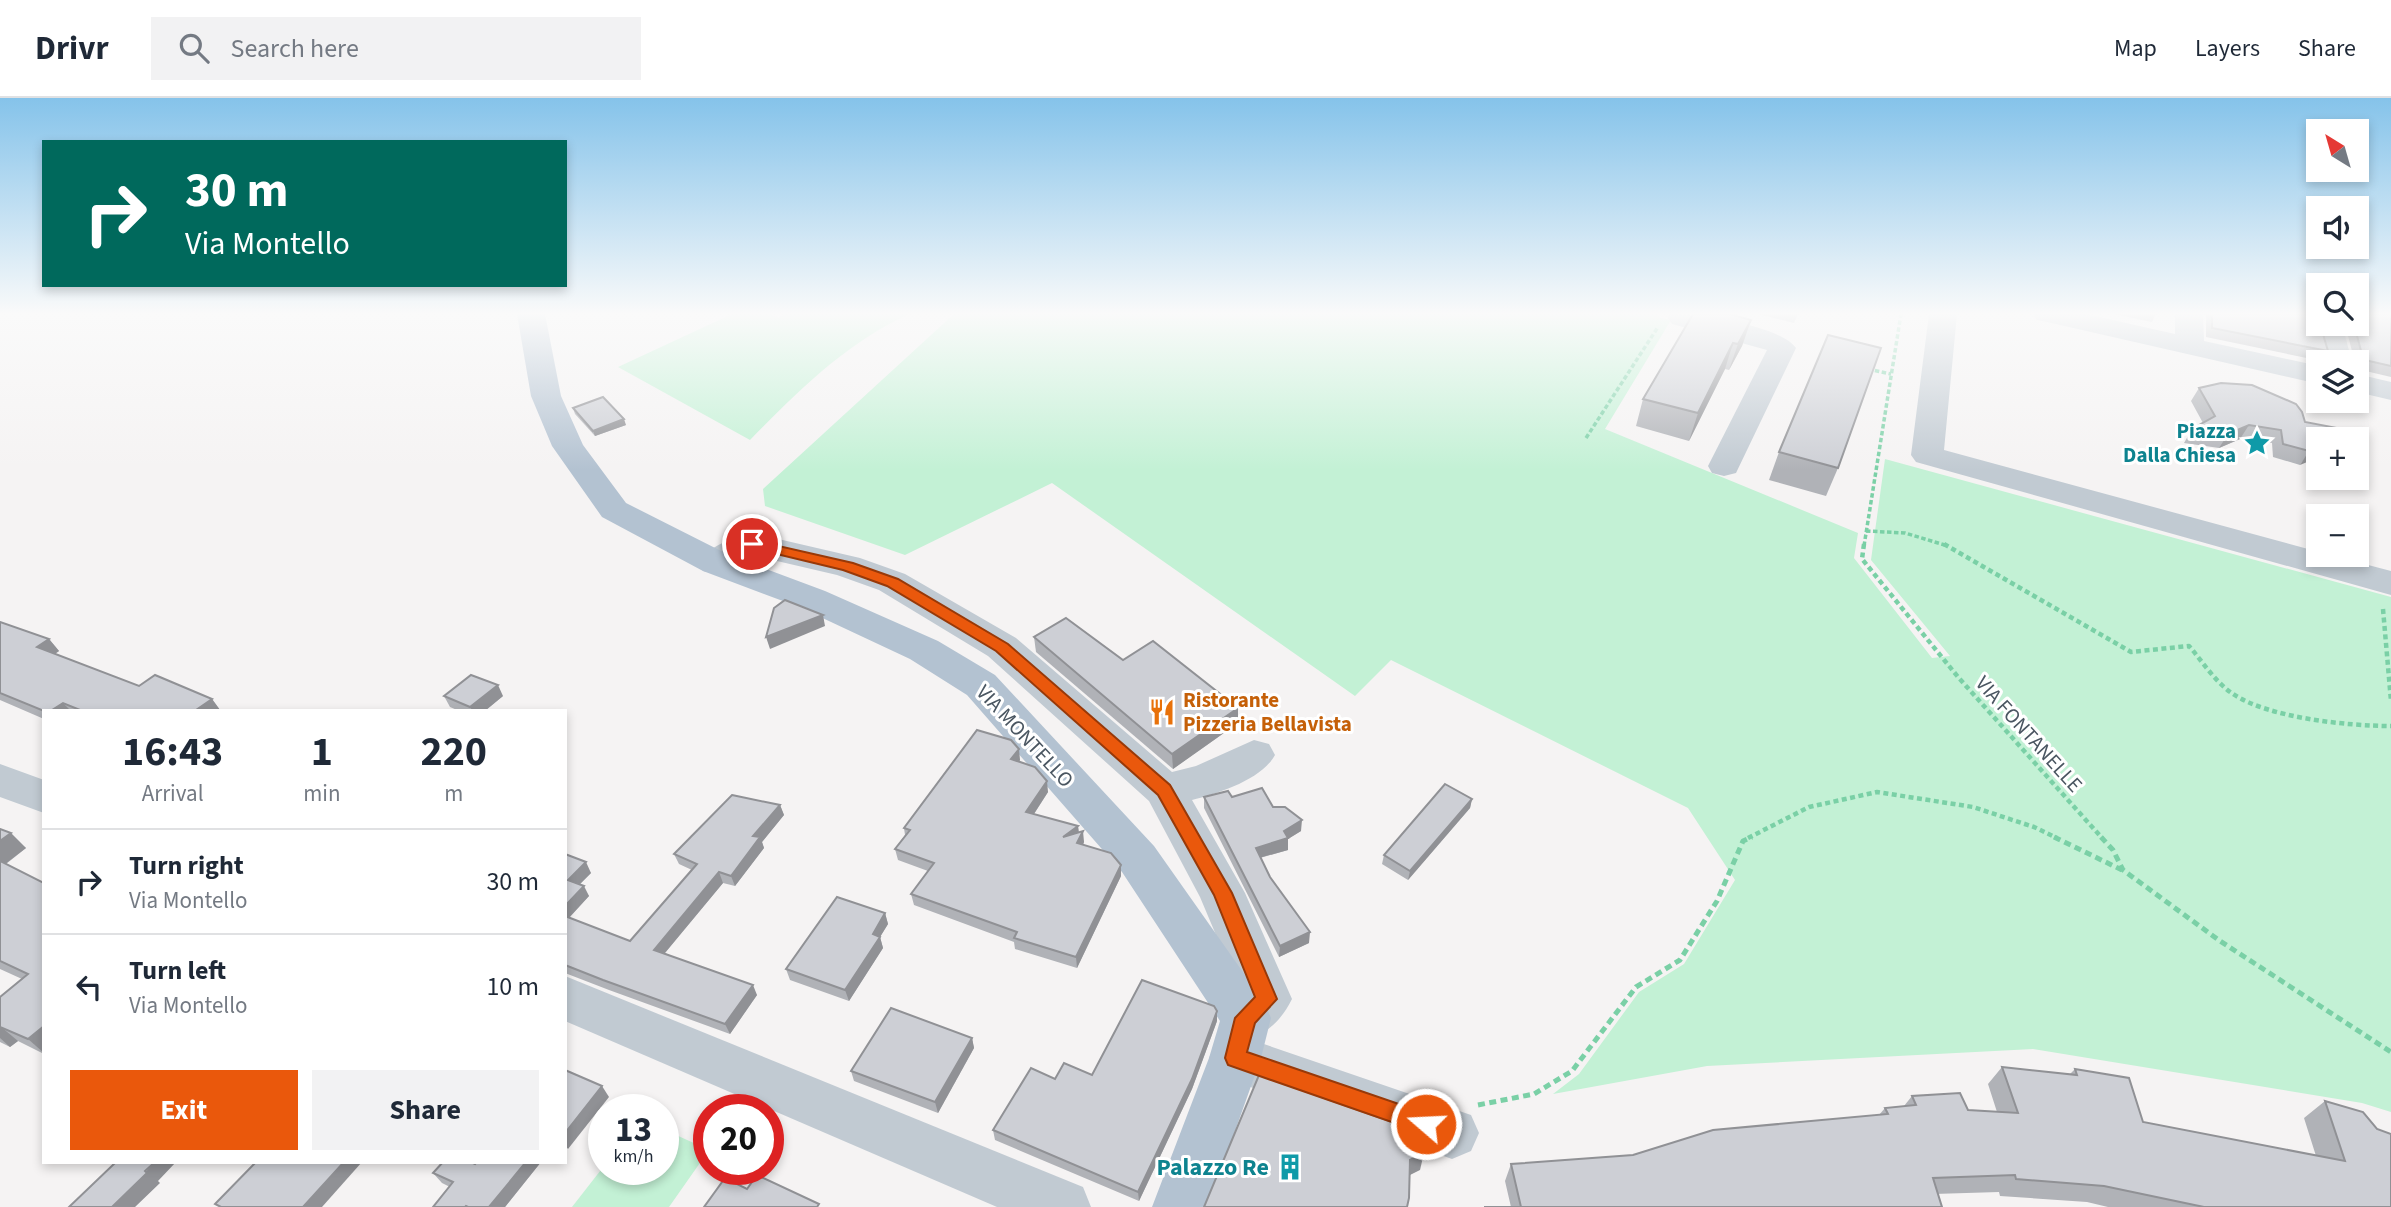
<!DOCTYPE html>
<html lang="en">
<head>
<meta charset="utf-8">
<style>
  body { margin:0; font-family:"Source Sans 3",sans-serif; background:#f2f2f3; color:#1f2937; height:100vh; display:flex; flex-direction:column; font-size:26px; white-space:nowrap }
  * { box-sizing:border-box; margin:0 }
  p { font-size:23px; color:#747a83 }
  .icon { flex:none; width:38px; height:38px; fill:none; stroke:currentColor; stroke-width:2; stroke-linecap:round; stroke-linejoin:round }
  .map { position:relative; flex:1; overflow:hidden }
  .details { position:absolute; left:42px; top:611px; width:525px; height:455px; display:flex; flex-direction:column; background:#fff; border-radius:0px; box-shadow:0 4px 10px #0003 }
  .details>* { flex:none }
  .top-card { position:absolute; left:42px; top:42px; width:525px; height:147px; border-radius:0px; box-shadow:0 4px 10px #0003; background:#00695c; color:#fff; overflow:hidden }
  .needle { width:46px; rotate:323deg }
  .controls { position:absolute; left:2306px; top:21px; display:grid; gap:14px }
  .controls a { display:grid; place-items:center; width:63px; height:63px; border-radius:0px; background:#fff; box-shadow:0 4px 10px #0003; font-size:35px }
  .speed { position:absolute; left:588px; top:996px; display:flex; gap:14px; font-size:35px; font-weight:700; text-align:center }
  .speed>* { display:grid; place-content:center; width:91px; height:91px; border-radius:50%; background:#fff; box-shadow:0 4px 10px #0003; line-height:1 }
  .speed small { font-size:18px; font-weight:400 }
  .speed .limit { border:10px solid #d22; background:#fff; color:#111 }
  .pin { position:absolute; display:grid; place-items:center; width:60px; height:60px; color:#fff; margin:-30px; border:4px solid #fff; border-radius:50%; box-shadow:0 2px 7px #0007 }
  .me { position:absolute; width:77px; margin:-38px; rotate:289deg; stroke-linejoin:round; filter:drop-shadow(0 0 5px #0008) }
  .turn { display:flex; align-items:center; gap:24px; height:147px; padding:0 28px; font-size:32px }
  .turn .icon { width:91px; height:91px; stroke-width:2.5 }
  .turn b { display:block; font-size:49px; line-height:60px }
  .eta { display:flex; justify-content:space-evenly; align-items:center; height:119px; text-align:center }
  .eta b { font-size:42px; font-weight:700; line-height:49px }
  .button { display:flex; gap:14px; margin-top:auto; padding:14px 28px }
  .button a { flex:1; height:80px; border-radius:0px; background:#ea580c; color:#fff; font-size:28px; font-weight:700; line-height:80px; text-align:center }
  .button a+a { background:#f2f2f3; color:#1f2937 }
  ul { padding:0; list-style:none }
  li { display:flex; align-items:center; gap:21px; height:105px; padding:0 28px; border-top:2px solid #e0e1e3 }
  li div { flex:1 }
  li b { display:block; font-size:26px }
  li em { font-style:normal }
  header { display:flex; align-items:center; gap:42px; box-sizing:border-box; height:98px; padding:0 35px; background:#fff; border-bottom:2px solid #e0e1e3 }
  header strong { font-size:33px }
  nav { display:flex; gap:38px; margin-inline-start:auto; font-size:24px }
  .search { width:490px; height:63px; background:#f2f2f3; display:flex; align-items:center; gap:18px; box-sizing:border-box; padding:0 24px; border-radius:0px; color:#747a83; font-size:26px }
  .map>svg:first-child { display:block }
</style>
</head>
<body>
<header>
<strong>Drivr</strong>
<div class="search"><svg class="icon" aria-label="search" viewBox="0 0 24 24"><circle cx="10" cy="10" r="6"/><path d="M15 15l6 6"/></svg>Search here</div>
<nav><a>Map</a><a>Layers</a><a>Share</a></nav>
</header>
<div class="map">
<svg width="2391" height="1109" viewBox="0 0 2391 1109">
  <rect width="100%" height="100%" fill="#f5f3f3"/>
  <g fill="#c3f1d5">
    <path d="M732,216H769L779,220L784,216H909C846,245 798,293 750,342L618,269Z"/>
    <polygon points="954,216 1658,216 1657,219 1671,222 1605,331 1858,435 1854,460 1932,560 1950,558 1871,462 1885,361 2391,499 2391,1014 2362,1005 2033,951 1707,968 1553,996 1579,976 1639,894 1684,866 1735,782 1688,710 1391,562 1355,598 1052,385 905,457 765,408 763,391"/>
    <polygon points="663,1031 709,1052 669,1109 572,1109 604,1068 604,1071 663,1071"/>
  </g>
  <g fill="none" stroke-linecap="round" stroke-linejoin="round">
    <g stroke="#7ad0a6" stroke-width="3.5" stroke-dasharray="4.5 2.5" stroke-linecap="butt">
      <polyline points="1868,271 1891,276"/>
      <polyline points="1586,340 1658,229"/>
      <polyline points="1866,433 1905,435 1948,448"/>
      <polyline points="1864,448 1901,216"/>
    </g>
    <g stroke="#7ad0a6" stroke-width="4.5" stroke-dasharray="5 3.5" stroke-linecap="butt">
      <polyline points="1864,446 1862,461 1958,579 2102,740"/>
      <path d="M1944,446L2131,554L2189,548C2203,564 2215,584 2233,596C2269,620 2348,628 2391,628"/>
      <polyline points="2383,511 2391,603"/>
      <polyline points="1748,740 1809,709 1877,694 1973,709 2034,729 2057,740"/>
    </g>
    <g stroke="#7ad0a6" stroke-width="5" stroke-dasharray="7 4.5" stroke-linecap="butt">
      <polyline points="2054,739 2122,772"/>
      <polyline points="2101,739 2113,752 2123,772 2220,843 2391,954"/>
      <polyline points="1478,1007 1534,996 1572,973 1636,889 1680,862 1717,803 1743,743 1752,739"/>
    </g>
    <g fill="#c1cad2" fill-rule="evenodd">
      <path d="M1670,216C1698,216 1780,227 1796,250L1736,375L1724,378L1712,375L1708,368L1767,252L1672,226L1668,220Z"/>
      <polygon points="1929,216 1957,216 1944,352 2319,454 2319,457 2330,457 2391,473 2391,497 1916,364 1911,357"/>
      <polygon points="2033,216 2086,216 2175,236 2175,216 2203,216 2204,243 2319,268 2319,286 2047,224 2037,222"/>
      <polygon points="2318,220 2319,226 2342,226 2352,264 2324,264 2314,226"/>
      <polygon points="2357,276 2391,284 2391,302 2357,294"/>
      <path d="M752,435L860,460L905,476L1016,540L1172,674L1196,668L1254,642L1269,646L1275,657C1261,682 1219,695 1192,702L1245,795L1292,901C1282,921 1269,934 1249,941L1471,1017L1479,1035L1471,1053L1452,1061L1217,977L1209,960L1217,943L1233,937L1228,936L1221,920L1228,904L1240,894L1200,799L1149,703L988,558L879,492L837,477L755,458C735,465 726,479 703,473L698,465C710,447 732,440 752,435Z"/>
      <polygon points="0,666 44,682 44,715 0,699"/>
      <polygon points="565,878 1083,1089 1091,1109 997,1109 565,923"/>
    </g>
    <polygon fill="#b3c2d1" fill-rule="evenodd" points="517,216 545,216 561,298 583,347 626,405 729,457 825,493 938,543 995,577 1154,748 1264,904 1271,920 1261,960 1208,1109 1152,1109 1209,960 1220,923 1122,774 967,597 910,561 799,509 703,473 602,419 552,348 531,298"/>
  </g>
  <g fill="#b0b2b7">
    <polygon points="1757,216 1798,216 1794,225"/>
    <polygon points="2113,216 2156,216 2152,224"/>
    <polygon points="2206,216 2319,216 2319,226 2328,253 2321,263 2206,239"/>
    <polygon points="2391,216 2391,279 2357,271 2357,264 2338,264 2343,257 2353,257 2345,226 2357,226"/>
    <polygon points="1751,222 1742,248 1729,272 1725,271 1689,343 1636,328 1643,301"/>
    <polygon points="2199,290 2305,324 2358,334 2353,341 2319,341 2300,367 2273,359 2272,345 2240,341 2219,350 2184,345 2192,331 2203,325 2191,303"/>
    <polygon points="573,310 626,327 595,338 575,316"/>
    <polygon points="1779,354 1838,370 1826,398 1769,382"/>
    <polygon points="0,524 49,541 59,553 55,556 139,588 212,601 220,612 44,612 44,621 0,602"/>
    <polygon points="1034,539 1123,562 1238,610 1238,625 1173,671 1036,554"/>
    <polygon points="444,598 503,598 486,612 457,612 450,609"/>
    <polygon points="1020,662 1019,664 1048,694 1034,716 1078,728 1079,734 1084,744 1083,747 1121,778 1077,870 1015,851 1014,844 914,807 911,796 928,773 898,762 895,751 905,737 904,730"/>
    <polygon points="1204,699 1232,699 1273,709 1301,733 1288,741 1288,752 1260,760 1270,779 1309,845 1279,859 1204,710"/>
    <polygon points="1472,701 1470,710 1408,782 1382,766 1384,757"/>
    <polygon points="780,707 784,717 762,744 764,750 735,788 723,785 665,855 757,897 730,936 609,892 565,875 565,756 591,775 580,786 589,798 569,820 630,843 692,772 679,766 674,756"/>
    <polygon points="0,731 26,750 6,766 44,785 44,956 18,943 10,949 0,944 0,899 22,881 0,871"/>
    <polygon points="885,815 888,826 880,839 883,850 849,903 790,882 786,871"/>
    <polygon points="1217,923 1192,991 1139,1103 995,1042 993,1032 1055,981 1092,977"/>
    <polygon points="972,940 974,950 938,1015 854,983 851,973"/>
    <polygon points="2002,969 2070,976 2075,971 2143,1024 2316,1058 2304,1020 2325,1003 2391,1109 2108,1109 2087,1104 2000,1098 1999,1094 1511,1109 1505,1083 1511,1066 1633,1057 1879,1017 1885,1010 1904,1008 1912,998 1968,1012 1997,1014 1988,986"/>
    <polygon points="477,1064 541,1064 505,1109 433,1109 450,1089 442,1085 433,1075 475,1066"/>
  </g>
  <g fill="#909195">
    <polygon points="1751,222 1742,248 1729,272 1738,246"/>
    <polygon points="1733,245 1725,271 1689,343 1698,315"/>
    <polygon points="624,321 626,327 595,338 593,333"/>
    <polygon points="2249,327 2240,341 2219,350 2228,336"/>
    <polygon points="2358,334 2353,341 2339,341"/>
    <polygon points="2319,349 2319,359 2300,367 2309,353"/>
    <polygon points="823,517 825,528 770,551 766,539"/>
    <polygon points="49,541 59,553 47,561 37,549"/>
    <polygon points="498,587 503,598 486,612 472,612 470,609"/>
    <polygon points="212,601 220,612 196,612"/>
    <polygon points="63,605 70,612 52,612"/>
    <polygon points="1238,610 1238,625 1173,671 1172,656"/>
    <polygon points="1019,651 1020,662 1013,673 1011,661"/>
    <polygon points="1047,683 1048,694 1028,725 1026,714"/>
    <polygon points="1472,701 1470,710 1408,782 1410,773"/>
    <polygon points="780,707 784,717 762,744 764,750 735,788 731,778 753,738"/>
    <polygon points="1302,722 1301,733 1288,741 1288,752 1255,761 1256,750"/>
    <polygon points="1078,728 1079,739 1063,739"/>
    <polygon points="1083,733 1084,744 1078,757 1077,745"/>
    <polygon points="11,735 26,750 0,770 0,743"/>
    <polygon points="586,764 591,775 574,792 568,782"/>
    <polygon points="1121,767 1121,778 1077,870 1076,859"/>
    <polygon points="719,774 723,785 659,862 654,852"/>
    <polygon points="584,788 589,798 565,824 565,808"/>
    <polygon points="885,815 888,826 880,839 883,850 849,903 845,892 873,836"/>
    <polygon points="1310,834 1309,845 1279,859 1280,848"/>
    <polygon points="753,887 757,897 730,936 725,926"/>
    <polygon points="1217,913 1217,923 1192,991 1139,1103 1138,1094"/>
    <polygon points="0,928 18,943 10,949 0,940"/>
    <polygon points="44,928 44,955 28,941"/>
    <polygon points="972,940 974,950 938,1015 935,1004"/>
    <polygon points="602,988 609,999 568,1051 565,1047 565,1035"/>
    <polygon points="1424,1055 1420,1072 1406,1079 1410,1062"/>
    <polygon points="155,1064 176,1064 158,1083 160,1085 135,1109 112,1109"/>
    <polygon points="344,1064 362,1064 322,1109 303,1109"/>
    <polygon points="526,1064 541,1064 505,1109 489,1109"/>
  </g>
  <g fill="#cdcfd5" stroke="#909195" stroke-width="2">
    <polygon points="1693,216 1730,216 1751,222 1738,246 1733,245 1698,315 1643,301"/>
    <polygon points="2212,216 2318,216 2319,226 2320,226 2328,253 2212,230"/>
    <polygon points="2357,216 2391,216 2391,268 2343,257 2359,257 2361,253 2354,226 2357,226"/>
    <polygon points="1828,237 1881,250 1838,370 1779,354"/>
    <polygon points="2221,285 2252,287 2296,306 2302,314 2305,324 2358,334 2339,341 2319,341 2319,349 2309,353 2283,346 2281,332 2249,327 2228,336 2192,331 2215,318 2199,290"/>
    <polygon points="603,299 624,321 593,333 573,310"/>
    <polygon points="785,502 823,517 766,539 774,510"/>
    <polygon points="1066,520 1123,562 1153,543 1238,610 1172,656 1034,539"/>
    <polygon points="0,524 49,541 37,549 139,588 155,577 212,601 196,612 80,612 63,605 52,612 44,613 0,595"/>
    <polygon points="471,577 498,587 470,609 444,598"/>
    <polygon points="977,632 1011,642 1019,651 1011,661 1035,669 1047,683 1026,714 1078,728 1063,739 1083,733 1077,745 1111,755 1121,767 1076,859 1014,840 1017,834 911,796 934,765 895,751 910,732 904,730"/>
    <polygon points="1445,686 1472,701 1410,773 1384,757"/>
    <polygon points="1262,690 1273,709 1285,709 1302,722 1284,733 1288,740 1256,750 1270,779 1310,834 1280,848 1204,699 1228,693 1232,699"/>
    <polygon points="732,697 780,707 753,738 760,739 731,778 719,774 654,852 753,887 725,926 603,882 565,867 565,818 630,843 697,766 674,756"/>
    <polygon points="0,731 11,735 0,743"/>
    <polygon points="565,756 586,764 568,782 584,788 565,808"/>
    <polygon points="0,763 44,785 44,928 28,941 0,929 0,899 28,876 0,863"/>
    <polygon points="837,799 885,815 873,836 880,839 845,892 786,871"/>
    <polygon points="1142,882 1214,908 1217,913 1192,981 1138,1094 993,1032 1031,970 1055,981 1064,965 1092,977"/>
    <polygon points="891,910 972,940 935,1004 851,973"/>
    <polygon points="2002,969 2077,977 2075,971 2129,980 2143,1024 2345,1063 2325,1003 2363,1014 2377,1031 2391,1036 2391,1109 2204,1109 2104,1088 2016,1081 2015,1077 1933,1080 1942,1109 1484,1109 1521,1109 1511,1066 1633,1057 1713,1032 1888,1016 1885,1010 1916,1007 1912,998 1960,995 1968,1012 2018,1015"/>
    <polygon points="565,972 602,988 565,1035"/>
    <polygon points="1259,977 1429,1037 1424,1055 1410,1062 1409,1100 1407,1109 1204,1109"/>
    <polygon points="116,1064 155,1064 145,1073 147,1075 112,1109 69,1109"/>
    <polygon points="256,1064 344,1064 303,1109 221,1109 215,1106"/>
    <polygon points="443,1064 471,1064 475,1066 477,1064 526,1064 489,1109 468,1109 466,1108 465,1109 433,1109 453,1084 433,1075"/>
    <polygon points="757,1077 819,1106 817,1109 704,1109 725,1080 747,1091"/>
  </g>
  <linearGradient id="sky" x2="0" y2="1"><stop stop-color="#85c3ea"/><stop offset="0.58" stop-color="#fafafa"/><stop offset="1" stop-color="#fafafa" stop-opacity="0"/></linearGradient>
  <rect width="2391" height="372" fill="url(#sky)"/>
  <polygon fill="#ea580c" stroke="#983908" stroke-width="2" points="752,442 853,465 898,481 1008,546 1170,687 1232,795 1277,901 1255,925 1247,954 1434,1018 1437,1026 1434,1033 1426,1036 1228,967 1225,960 1235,920 1255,899 1214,797 1158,697 996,553 887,488 843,472 747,449 745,446"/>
  <defs>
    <g id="sight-bare" transform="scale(2.1)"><path d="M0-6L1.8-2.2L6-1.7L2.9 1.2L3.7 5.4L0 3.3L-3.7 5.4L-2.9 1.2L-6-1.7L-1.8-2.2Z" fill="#0f9aa8" stroke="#fff" stroke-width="2.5" paint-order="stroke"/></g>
    <g id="restaurant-bare" transform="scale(2.1)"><path d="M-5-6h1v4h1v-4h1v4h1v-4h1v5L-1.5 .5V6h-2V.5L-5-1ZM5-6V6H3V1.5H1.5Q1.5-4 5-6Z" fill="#e8710a" stroke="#fff" stroke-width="2.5" paint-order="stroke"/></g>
    <g id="building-bare" transform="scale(2.1)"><path d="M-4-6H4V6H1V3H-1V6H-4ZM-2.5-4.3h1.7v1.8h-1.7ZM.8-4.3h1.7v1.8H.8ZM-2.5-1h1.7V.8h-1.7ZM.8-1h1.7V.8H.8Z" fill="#0f9aa8" stroke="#fff" stroke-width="2.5" paint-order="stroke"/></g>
  </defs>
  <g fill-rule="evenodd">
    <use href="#sight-bare" x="2257" y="345"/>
    <use href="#restaurant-bare" x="1162" y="614"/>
    <use href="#building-bare" x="1290" y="1069"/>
  </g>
  <g text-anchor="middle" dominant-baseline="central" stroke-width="6" stroke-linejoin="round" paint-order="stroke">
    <g font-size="21" font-weight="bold" fill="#0d838f" stroke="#fff" text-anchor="end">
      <text x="2236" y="333">Piazza<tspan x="2236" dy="24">Dalla Chiesa</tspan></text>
    </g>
    <g font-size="21" font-weight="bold" fill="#c56008" stroke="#fff" text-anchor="start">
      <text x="1183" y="602">Ristorante<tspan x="1183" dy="24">Pizzeria Bellavista</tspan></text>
    </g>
    <g font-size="21" fill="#4a5661" stroke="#fff">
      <text transform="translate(2029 636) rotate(48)">VIA FONTANELLE</text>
      <text transform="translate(1025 638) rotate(47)">VIA MONTELLO</text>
    </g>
    <g font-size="24" font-weight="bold" fill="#0d838f" stroke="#fff" text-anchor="end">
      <text x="1269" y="1069">Palazzo Re</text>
    </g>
  </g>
</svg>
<div class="controls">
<a><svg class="needle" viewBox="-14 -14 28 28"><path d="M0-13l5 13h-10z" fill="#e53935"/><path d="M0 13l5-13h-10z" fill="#747a83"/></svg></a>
<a><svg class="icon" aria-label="sound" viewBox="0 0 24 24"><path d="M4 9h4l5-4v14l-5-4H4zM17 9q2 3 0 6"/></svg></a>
<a><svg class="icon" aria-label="search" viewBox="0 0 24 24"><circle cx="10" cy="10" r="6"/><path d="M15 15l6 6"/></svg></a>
<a><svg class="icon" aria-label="layers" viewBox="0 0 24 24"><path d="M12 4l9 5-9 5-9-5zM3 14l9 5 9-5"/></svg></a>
<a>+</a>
<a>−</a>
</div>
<div class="speed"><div>13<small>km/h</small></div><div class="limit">20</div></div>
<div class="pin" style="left:752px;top:446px;background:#d93025"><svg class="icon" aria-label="arrive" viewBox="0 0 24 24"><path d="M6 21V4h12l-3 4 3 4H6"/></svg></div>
<svg class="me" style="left:1426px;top:1026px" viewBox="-20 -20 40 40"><circle r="17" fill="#ea580c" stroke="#fff" stroke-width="3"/><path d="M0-11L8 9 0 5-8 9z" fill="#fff"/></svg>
<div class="top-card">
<div class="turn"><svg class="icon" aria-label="right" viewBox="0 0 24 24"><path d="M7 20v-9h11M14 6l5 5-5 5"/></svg><div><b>30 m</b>Via Montello</div></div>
</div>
<section class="details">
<div class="eta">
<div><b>16:43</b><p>Arrival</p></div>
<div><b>1</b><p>min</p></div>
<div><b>220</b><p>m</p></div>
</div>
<ul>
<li><svg class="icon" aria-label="right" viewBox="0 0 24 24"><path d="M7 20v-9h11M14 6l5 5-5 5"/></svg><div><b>Turn right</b><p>Via Montello</p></div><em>30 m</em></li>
<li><svg class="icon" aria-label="left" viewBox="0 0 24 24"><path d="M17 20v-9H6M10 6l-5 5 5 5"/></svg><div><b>Turn left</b><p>Via Montello</p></div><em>10 m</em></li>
</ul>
<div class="button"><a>Exit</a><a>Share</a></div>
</section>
</div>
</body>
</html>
